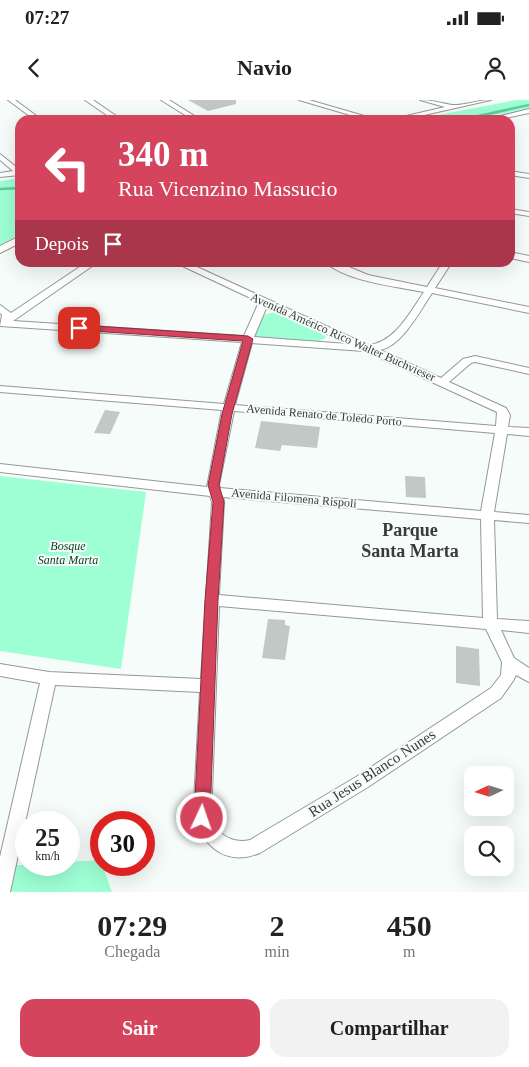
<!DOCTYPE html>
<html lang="pt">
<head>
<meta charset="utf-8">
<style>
  body { margin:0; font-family:Georgia,serif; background:#f2f2f2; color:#222; height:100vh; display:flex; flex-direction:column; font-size:19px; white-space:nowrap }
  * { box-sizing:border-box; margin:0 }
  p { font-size:16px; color:#767676 }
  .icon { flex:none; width:28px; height:28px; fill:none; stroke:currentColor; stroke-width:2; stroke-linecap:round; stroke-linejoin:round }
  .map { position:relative; height:792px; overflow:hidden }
  .drawer { display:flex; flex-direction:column; background:#fff; flex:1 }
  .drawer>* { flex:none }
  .top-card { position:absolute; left:15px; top:15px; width:500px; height:152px; border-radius:15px; box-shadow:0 5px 20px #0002; background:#d4445d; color:#fff; overflow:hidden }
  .needle { width:32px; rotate:266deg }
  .tools { position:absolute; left:464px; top:666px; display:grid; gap:10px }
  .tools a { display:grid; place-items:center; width:50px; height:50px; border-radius:10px; background:#fff; box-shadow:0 5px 20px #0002; font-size:25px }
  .speed { position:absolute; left:15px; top:711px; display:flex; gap:10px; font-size:25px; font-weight:700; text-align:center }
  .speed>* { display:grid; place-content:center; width:65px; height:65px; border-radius:50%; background:#fff; box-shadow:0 5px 20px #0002; line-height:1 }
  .speed small { font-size:12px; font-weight:400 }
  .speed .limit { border:8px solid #d22; background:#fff; color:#111 }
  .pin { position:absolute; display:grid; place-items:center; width:42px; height:42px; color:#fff; margin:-21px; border-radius:10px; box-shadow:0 2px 8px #0006 }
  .me { position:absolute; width:55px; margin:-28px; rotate:3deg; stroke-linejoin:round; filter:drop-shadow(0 0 4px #0008) }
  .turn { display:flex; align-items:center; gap:18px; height:105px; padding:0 20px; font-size:22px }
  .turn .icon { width:65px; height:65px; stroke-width:2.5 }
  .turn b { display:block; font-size:35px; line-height:42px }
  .then { display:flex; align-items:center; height:48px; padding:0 20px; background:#0003; gap:10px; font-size:19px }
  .eta { display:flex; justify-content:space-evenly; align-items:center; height:85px; text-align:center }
  .eta b { font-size:30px; font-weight:700; line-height:35px }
  .cta { display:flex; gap:10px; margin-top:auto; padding:10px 20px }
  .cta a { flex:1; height:58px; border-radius:15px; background:#d4445d; color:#fff; font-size:20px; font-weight:700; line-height:58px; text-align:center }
  .cta a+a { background:#f2f2f2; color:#222 }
  .status { display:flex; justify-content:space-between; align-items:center; height:35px; padding:0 25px; background:#fff; direction:ltr }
  .status svg { height:14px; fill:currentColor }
  header { display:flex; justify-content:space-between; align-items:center; height:65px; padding:0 20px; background:#fff; font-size:22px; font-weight:700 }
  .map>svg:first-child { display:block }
</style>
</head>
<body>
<div class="status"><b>07:27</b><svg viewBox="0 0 49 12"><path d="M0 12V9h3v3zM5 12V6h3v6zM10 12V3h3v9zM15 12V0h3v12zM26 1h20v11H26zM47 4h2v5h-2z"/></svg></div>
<header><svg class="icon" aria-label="back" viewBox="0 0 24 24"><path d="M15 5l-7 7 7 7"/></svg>Navio<svg class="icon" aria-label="person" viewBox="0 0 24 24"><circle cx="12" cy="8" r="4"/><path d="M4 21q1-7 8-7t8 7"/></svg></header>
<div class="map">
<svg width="529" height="792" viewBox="0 0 529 792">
  <rect width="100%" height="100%" fill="#f6fcf9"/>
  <g fill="#9effd4">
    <polygon points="516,0 529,0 529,8 473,20 412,20"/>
    <polygon points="20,78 20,134 0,145 0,81"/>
    <polygon points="277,211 324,233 326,238 317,242 256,237 254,235 264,215"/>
    <polygon points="0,376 146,392 121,569 0,551"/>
    <polygon points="100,760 112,792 10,792 16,765 69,765 69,762"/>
  </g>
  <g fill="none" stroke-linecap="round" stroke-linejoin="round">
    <g stroke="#5bcea1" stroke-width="2.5">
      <polyline points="460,20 529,5"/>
      <polyline points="0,89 20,88"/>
    </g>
  </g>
  <g fill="#c2c8c5">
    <polygon points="188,0 236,0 236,4 208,11"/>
    <polygon points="105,310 120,312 110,334 94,333"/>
    <polygon points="261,321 320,327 317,348 282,345 280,351 255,348"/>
    <polygon points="405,376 425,377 426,398 406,397"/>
    <polygon points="268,519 285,520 285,525 290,526 285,560 262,558"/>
    <polygon points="456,546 479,549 480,586 456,583"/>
  </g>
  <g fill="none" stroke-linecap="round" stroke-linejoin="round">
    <g stroke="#939996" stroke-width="2">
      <g id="minor">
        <polygon points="8,0 15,0 42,20 35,20"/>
        <polygon points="85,0 93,0 122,20 114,20"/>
        <polygon points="161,0 169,0 201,20 193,20"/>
        <polygon points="299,0 309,0 378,20 367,20"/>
        <path d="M420,0C431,0 441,3 452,5C462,6 479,0 491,0L402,20H389L445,7Z"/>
        <polygon points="529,9 529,13 497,20 484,20"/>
        <polygon points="0,54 20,70 20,75 0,77 0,73 13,71 0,60"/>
        <polygon points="510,71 529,74 529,78 510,75"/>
        <polygon points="510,109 529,112 529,116 510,113"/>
        <polygon points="20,136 20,143 0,153 0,146"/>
        <polygon points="510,152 529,156 529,162 510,158"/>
        <path d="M87,162H98L13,221L244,236L259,202L174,162H186L368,245C395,243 410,212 424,192C394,186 348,182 325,162H337L368,175L427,187L443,162H452L435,188L529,207V213L432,193C420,211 402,246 380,250L441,278L463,259L475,256L529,268V274L475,262L471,263L449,282L506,308L510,315L508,327L529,328V336L507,334L494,412L529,415V423L494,420L497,519L529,521V533L501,530L514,558L529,568V582L516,575L513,581L501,598L368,687L260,753C227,766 207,749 193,719L200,592L55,585L10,792H0V757L40,583L0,576V564L49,572L201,579L212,402L210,396L0,372V364L207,387L222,310L0,292V286L224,304L242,242L0,226L2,215L0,213V205L11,213ZM267,206L348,244L254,237ZM252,243L364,251L497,312L496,326L235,305ZM234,311L495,333L481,411L220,388L219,385ZM223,397L481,419L483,518L219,495L224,402ZM219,506L486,529L502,562L501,575L491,588L356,677L250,740C232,744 219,735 211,719Z"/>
      </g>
    </g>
    <use href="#minor" fill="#fff" fill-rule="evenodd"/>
  </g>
  <polygon fill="#d4445d" stroke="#8a2c3c" points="79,225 248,236 253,239 232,314 219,385 224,402 218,500 210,718 208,724 202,726 196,724 194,718 205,500 213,402 208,385 222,314 243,241 76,230 76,226"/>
  <g text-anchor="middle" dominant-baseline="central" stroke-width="4" stroke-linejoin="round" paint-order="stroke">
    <g font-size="12" fill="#393b3a" stroke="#f6fcf9">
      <text transform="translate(343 237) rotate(24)">Avenida Américo Rico Walter Buchvieser</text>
      <text transform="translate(324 315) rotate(5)">Avenida Renato de Toledo Porto</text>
      <text transform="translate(294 398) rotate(5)">Avenida Filomena Rispoli</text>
    </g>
    <g font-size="12" font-style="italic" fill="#073b29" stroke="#f6fcf9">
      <text x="68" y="446">Bosque<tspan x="68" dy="14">Santa Marta</tspan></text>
    </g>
    <g font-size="15" fill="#393b3a" stroke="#f6fcf9">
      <text transform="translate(372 673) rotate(-33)">Rua Jesus Blanco Nunes</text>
    </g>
    <g font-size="18" font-weight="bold" fill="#393b3a" stroke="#f6fcf9">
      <text x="410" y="430">Parque<tspan x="410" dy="21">Santa Marta</tspan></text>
    </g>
  </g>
</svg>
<div class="tools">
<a><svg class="needle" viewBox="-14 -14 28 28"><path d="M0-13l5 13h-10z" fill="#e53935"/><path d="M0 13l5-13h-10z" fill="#767676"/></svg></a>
<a><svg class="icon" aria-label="search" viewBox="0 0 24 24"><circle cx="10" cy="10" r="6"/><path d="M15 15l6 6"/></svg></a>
</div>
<div class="speed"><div>25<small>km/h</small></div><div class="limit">30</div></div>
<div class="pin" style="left:79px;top:228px;background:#d93025"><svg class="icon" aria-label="arrive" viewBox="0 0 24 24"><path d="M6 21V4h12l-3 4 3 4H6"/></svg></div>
<svg class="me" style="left:202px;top:718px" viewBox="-20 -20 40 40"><circle r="17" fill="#d4445d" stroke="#fff" stroke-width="3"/><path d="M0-11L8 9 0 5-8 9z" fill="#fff"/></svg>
<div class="top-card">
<div class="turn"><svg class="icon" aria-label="left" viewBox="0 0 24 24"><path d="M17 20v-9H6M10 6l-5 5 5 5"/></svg><div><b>340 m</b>Rua Vicenzino Massucio</div></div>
<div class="then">Depois<svg class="icon" aria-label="arrive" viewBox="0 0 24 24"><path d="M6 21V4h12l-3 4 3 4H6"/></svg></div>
</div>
</div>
<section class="drawer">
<div class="eta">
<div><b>07:29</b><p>Chegada</p></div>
<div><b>2</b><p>min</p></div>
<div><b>450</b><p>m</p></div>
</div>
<div class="cta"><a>Sair</a><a>Compartilhar</a></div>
</section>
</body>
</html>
